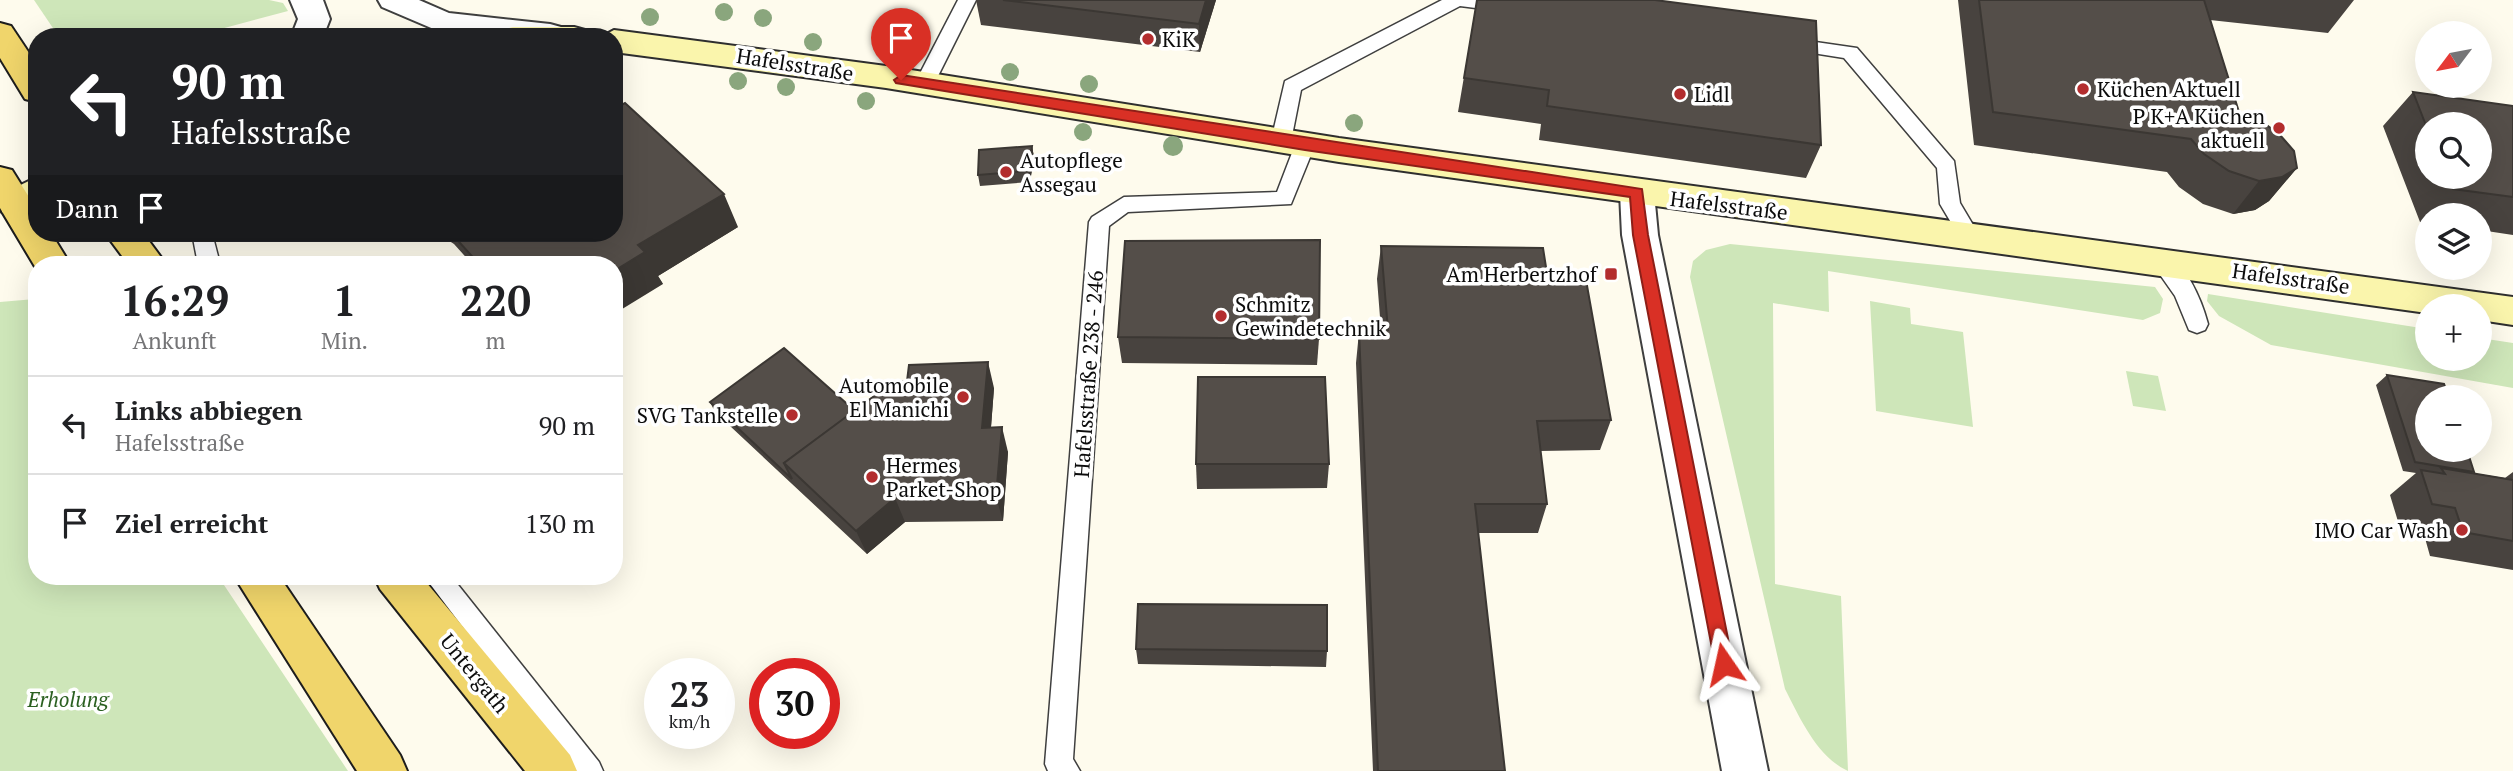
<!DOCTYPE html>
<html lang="de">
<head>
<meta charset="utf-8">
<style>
  body { margin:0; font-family:"PT Serif",serif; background:#f6f6f6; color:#202124; height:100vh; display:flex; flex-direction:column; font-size:26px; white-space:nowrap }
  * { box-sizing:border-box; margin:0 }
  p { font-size:23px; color:#757577 }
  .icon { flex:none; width:38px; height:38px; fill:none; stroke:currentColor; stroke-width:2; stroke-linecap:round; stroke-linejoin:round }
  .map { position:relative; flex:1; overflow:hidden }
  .panel { position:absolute; left:28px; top:256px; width:595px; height:329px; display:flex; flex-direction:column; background:#fff; border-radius:28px; box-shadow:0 7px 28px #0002 }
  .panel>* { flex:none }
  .top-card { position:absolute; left:28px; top:28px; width:595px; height:214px; border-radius:28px; box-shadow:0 7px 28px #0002; background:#202124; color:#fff; overflow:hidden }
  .needle { width:46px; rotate:238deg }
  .fabs { position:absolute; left:2415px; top:21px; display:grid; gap:14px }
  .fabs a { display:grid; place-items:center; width:77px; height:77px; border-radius:50%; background:#fff; box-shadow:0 7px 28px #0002; font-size:35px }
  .speed { position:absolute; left:644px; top:658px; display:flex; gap:14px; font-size:35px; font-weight:700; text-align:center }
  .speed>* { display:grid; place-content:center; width:91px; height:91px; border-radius:50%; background:#fff; box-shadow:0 7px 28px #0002; line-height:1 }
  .speed small { font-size:18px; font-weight:400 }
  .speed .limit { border:10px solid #d22; background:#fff; color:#111 }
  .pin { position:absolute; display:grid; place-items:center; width:60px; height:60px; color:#fff; margin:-72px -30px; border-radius:50% 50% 50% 0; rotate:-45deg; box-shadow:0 0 7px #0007 }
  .pin .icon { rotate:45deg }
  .me { position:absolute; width:77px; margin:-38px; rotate:349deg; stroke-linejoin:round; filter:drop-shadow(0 0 5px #0008) }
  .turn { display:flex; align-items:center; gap:24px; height:147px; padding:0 28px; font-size:32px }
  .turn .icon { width:91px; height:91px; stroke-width:2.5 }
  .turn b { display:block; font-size:49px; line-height:60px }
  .then { display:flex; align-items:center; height:66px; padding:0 28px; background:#0003; gap:14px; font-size:26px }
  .eta { display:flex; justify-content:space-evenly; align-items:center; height:119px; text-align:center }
  .eta b { font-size:42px; font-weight:700; line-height:49px }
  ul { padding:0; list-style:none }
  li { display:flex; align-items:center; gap:21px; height:98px; padding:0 28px; border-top:2px solid #e0e0e0 }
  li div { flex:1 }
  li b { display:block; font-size:26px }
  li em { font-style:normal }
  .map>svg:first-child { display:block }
</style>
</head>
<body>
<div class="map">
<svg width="2513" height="771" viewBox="0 0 2513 771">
  <rect width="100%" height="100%" fill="#fefbed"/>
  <g fill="#cee6b9">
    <polygon points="34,0 269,0 283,3 288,11 191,37 59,37"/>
    <path d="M1730,244L2155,287L2163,299L2160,313L2143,320L1828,271L1829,312L1773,303L1775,584L1841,596L1848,771C1817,757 1800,718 1785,689L1690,277L1693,261L1706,250Z"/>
    <polygon points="2208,294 2427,329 2427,359 2480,359 2480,338 2513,343 2513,388 2271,345 2219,316 2207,301"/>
    <polygon points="35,299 37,576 218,576 348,771 0,771 0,302"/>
    <polygon points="1870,301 1910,308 1911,324 1963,332 1973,427 1876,411"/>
    <polygon points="2126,371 2158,376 2166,411 2133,406"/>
  </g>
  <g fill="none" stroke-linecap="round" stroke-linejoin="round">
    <g stroke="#3f3f3f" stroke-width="3">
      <g id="lane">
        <polygon points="958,0 976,0 932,88 918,88 915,83"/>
        <polygon points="1442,0 1507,0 1516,6 1507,12 1460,6 1301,90 1291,141 1288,146 1274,146 1271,141 1285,81"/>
        <polygon points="1788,38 1857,48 1954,161 1960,203 1979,235 1976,241 1962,241 1940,204 1937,168 1844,58 1781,48 1779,44 1781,40"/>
        <polygon points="1305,138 1315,145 1291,204 1128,212 1109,226 1073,759 1080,771 1048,771 1045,764 1089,222 1092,217 1124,197 1277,192 1295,145"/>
        <polygon points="192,233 212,233 220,264 198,264"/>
        <path d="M2160,251C2185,259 2202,301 2208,324L2205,330L2197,333L2189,330L2175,296L2149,259L2152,253Z"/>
        <polygon points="424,576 451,576 599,762 603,771 572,771"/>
      </g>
    </g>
    <g stroke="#3f3f3f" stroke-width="4">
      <g id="street">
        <polygon points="290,0 323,0 330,19 323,37 291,37 298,19"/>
        <polygon points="378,0 419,0 449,13 550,24 561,27 566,34 564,37 476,37 443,33 382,7"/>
        <polygon points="1637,180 1649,184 1654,193 1658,235 1768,771 1722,771 1622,235 1620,193 1625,184"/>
      </g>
    </g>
    <g stroke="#2e2e2e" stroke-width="4">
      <g id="secondary">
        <polygon points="513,27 574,27 585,30 590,37 497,37 502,30"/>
        <polygon points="614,30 886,66 1339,138 2513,297 2513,325 2480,320 2480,306 2427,306 2427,313 1339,162 886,88 614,52 614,37 601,37"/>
        <polygon points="37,177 37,206 14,216 2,212 2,194"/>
      </g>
    </g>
    <g stroke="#1d1d1d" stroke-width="4">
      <g id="primary">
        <polygon points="0,23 11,26 37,65 37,102 25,99 0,58"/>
        <polygon points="0,167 12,170 37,210 37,233 51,233 70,264 37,264 37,270 0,208"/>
        <polygon points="105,233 143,233 166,264 128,264"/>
        <polygon points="234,576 279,576 400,755 407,771 357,771"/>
        <polygon points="374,576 421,576 570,755 577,771 525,771 380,589"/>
      </g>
    </g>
    <use href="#lane" fill="#fff" fill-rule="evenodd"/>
    <use href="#street" fill="#fff" fill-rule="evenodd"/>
    <use href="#secondary" fill="#faf5ac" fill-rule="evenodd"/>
    <use href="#primary" fill="#f0d56b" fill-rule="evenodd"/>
  </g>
  <g fill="#8aa67d">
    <circle cx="724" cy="12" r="9"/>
    <circle cx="650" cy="17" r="9"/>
    <circle cx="763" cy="18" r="9"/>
    <circle cx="813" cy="42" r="9"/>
    <circle cx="1010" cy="72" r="9"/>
    <circle cx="738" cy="81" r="9"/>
    <circle cx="1089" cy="84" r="9"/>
    <circle cx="786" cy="87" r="9"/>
    <circle cx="866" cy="101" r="9"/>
    <circle cx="1354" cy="123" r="9"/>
    <circle cx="1083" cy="132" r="9"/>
    <circle cx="1173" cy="146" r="10"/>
  </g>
  <g fill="#48433f" fill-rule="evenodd">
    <polygon points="976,0 1216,0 1200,52 981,25"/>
    <polygon points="1477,0 1821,145 1806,178 1539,140 1541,124 1458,112"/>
    <polygon points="1958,0 2354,0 2328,33 2210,20 2239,112 2297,168 2269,201 2255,210 2233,214 2203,204 2179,187 2167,172 1974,145"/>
    <path d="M2413,92L2513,106V235L2480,230V215H2427V223L2420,222L2383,126ZM2427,124L2480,177H2427Z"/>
    <polygon points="1032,146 1034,157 1030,182 980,186 978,175"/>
    <polygon points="738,227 658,276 663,284 614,264 472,264 454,244 437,233 614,233"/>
    <polygon points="1381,246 1548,280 1611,420 1600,450 1540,451 1547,504 1538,533 1478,533 1505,771 1373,771 1356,363 1359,332 1381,330 1377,279"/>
    <polygon points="1118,337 1319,339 1317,365 1122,363"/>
    <polygon points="2387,375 2474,472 2472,473 2505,478 2513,472 2513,570 2430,556 2423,531 2400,528 2390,495 2416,473 2403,471 2376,385"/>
    <polygon points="994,388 991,427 1008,452 1003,521 905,522 867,554 715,412 710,402 855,411"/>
    <polygon points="1196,464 1329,464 1327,488 1197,489"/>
    <polygon points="1136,649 1327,651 1326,667 1138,664"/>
  </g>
  <g fill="#3b3733">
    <polygon points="1206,0 1216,0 1200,52 1199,24"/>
    <polygon points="1032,146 1034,157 1030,182 1028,171"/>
    <polygon points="2297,168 2269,201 2255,210 2233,214 2259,181"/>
    <polygon points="724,194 738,227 658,276 663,284 614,314 614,271 638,245"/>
    <polygon points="988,362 994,388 989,453 982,428"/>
    <polygon points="1002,427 1008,452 1003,521 996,497"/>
    <polygon points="895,498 905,522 867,554 856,531"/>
  </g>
  <g fill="#544e49" stroke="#3b3733" stroke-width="2">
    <polygon points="1003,0 1206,0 1199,24"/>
    <polygon points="1477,0 1655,0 1816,21 1821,145 1547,106 1549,90 1464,78"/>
    <polygon points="1979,0 2204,0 2239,112 2261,121 2280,135 2294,151 2297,168 2282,177 2259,181 2229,171 2204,154 2191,139 1993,112"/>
    <polygon points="2413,92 2513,106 2513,197 2453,189 2447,177 2480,177 2480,124 2427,124 2427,128"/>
    <polygon points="625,103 724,194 638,245 645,252 614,271 614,264 479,264 451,233 614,233 614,109"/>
    <polygon points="1032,146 1028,171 978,175 979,150"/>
    <polygon points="1320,240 1319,339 1118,337 1125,241"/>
    <polygon points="1381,246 1543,248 1548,280 1586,280 1611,420 1537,421 1547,504 1475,504 1505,771 1378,771 1359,332 1388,330"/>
    <polygon points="784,348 855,411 784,463 792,479 710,402"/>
    <polygon points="988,362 982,428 1002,427 996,497 895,498 856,531 784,463 893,382 907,381 909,365"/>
    <polygon points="2387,375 2444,384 2449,397 2427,397 2427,450 2467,450 2474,472 2415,462"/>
    <polygon points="1198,377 1325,377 1329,464 1196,464"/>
    <polygon points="2441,468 2513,480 2513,541 2463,532 2455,508 2432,504 2421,470 2445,474"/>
    <polygon points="1138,604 1327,605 1327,651 1136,649"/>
  </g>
  <polygon fill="#d93025" stroke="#8d1f18" stroke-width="2" points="901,75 1642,189 1648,235 1733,664 1731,670 1724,672 1718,670 1715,664 1633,235 1630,197 1305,150 896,83 894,80"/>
  <g fill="#b32d2e" stroke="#fff" stroke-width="2.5">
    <circle cx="1148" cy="39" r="7"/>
    <circle cx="2083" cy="89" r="7"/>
    <circle cx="1680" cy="94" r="7"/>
    <circle cx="2279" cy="128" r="7"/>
    <circle cx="1006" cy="172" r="7"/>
    <rect x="1604" y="267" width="14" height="14" rx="3.5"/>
    <circle cx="1221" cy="316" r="7"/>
    <circle cx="963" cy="397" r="7"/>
    <circle cx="792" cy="415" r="7"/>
    <circle cx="872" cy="477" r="7"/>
    <circle cx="2462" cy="530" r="7"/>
  </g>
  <g text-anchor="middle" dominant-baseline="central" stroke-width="7" stroke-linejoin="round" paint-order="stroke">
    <g font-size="21" fill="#0c0c0c" stroke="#fff" text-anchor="start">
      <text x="1162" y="39">KiK</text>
      <text x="2097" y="89">Küchen Aktuell</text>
      <text x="1694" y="94">Lidl</text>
      <text x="2265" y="116" text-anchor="end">P K+A Küchen<tspan x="2265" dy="24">aktuell</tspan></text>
      <text x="1020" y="160">Autopflege<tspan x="1020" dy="24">Assegau</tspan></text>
      <text x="1597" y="274" text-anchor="end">Am Herbertzhof</text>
      <text x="1235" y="304">Schmitz<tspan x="1235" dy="24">Gewindetechnik</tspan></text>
      <text x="949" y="385" text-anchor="end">Automobile<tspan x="949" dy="24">El Manichi</tspan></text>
      <text x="778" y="415" text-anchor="end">SVG Tankstelle</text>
      <text x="886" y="465">Hermes<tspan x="886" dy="24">Parket-Shop</tspan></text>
      <text x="2448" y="530" text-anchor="end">IMO Car Wash</text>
    </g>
    <g font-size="21" fill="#0c0c0c" stroke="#fff">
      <text transform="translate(795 64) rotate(9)">Hafelsstraße</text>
      <text transform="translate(1729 205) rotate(7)">Hafelsstraße</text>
      <text transform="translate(2291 278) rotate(8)">Hafelsstraße</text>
      <text transform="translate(1088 374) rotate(-86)">Hafelsstraße 238 - 246</text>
      <text transform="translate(475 673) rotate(51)">Untergath</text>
    </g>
    <g font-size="21" font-style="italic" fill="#2b6021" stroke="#fff">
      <text x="68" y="699">Erholung</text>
    </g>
  </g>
</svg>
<div class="fabs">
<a><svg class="needle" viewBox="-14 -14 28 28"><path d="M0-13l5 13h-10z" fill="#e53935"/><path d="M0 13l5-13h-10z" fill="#757577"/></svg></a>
<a><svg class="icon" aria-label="search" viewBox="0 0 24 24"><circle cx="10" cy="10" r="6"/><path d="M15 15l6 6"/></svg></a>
<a><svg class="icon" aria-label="layers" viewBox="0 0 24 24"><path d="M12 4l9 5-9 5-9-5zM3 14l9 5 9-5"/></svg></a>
<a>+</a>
<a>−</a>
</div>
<div class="speed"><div>23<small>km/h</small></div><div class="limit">30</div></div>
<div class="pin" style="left:901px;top:80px;background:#d93025"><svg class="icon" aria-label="arrive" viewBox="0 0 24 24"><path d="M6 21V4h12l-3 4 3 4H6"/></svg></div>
<svg class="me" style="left:1724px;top:664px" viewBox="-20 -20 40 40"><path d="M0-17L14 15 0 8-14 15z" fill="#d93025" stroke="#fff" stroke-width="4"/></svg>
<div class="top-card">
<div class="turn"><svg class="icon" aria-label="left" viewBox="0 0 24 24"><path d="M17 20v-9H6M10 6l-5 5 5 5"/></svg><div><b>90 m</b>Hafelsstraße</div></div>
<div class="then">Dann<svg class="icon" aria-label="arrive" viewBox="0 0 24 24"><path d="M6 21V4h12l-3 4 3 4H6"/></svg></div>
</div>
<section class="panel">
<div class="eta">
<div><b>16:29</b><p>Ankunft</p></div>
<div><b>1</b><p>Min.</p></div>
<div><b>220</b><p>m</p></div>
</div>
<ul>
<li><svg class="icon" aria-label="left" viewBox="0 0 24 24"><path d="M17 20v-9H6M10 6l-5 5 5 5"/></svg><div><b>Links abbiegen</b><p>Hafelsstraße</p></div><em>90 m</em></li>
<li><svg class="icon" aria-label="arrive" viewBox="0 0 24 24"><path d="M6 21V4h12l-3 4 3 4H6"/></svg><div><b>Ziel erreicht</b></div><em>130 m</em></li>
</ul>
</section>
</div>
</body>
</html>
